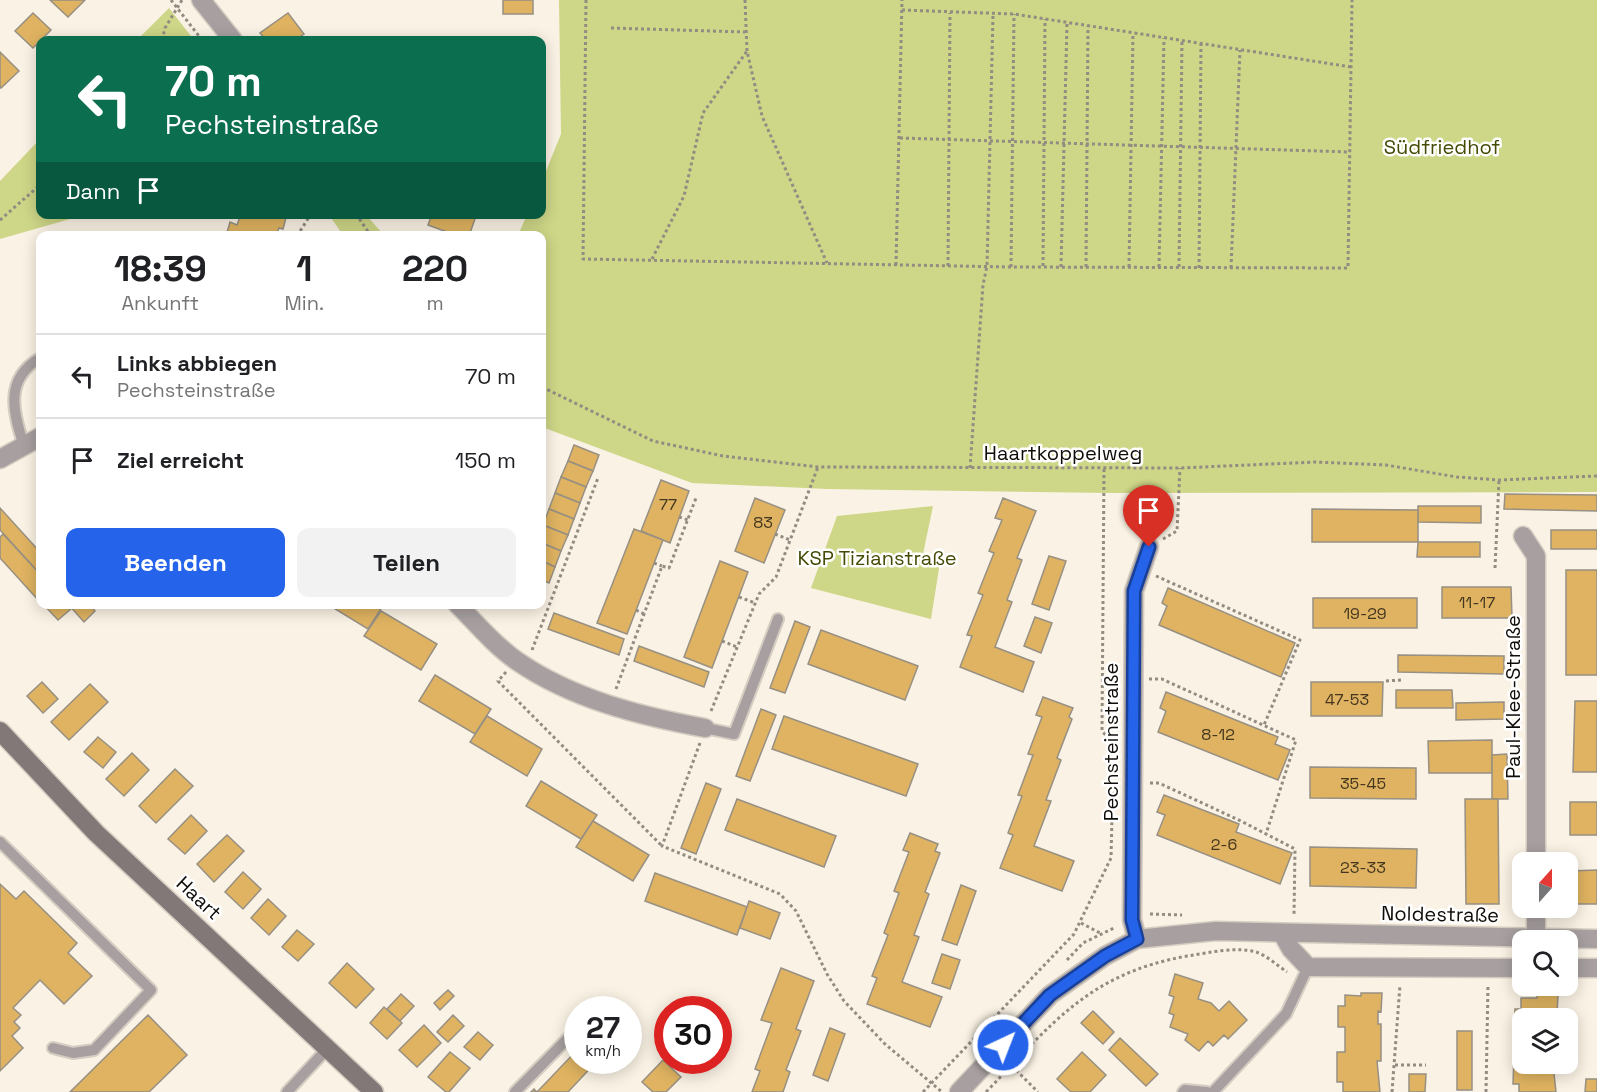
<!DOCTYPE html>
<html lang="de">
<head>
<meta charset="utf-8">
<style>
  body { margin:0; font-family:"Space Grotesk",sans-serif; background:#f2f2f2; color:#202124; height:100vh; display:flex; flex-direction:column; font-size:22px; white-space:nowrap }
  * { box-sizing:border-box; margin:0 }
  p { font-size:20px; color:#757577 }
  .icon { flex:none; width:33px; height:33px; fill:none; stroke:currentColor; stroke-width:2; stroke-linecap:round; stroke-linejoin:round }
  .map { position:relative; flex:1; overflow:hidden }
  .sheet { position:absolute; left:36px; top:231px; width:510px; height:378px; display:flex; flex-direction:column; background:#fff; border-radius:12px; box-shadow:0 3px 15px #0003 }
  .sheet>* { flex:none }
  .hud { position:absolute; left:36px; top:36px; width:510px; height:183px; border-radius:12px; box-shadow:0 3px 15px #0003; background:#0b6e4f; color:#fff; overflow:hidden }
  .needle { width:39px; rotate:21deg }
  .buttons { position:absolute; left:1512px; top:852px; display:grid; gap:12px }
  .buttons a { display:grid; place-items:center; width:66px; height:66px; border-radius:12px; background:#fff; box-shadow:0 3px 15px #0003; font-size:30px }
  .speed { position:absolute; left:564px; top:996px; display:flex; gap:12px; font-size:30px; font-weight:700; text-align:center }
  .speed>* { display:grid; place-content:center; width:78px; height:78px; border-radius:50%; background:#fff; box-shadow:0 3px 15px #0003; line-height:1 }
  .speed small { font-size:15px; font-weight:400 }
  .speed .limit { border:9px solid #d22; background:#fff; color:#111 }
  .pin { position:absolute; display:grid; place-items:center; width:51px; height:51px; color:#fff; margin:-62px -26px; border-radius:50% 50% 50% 0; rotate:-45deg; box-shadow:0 0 6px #0007 }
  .pin .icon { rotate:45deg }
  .me { position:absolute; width:66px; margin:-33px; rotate:43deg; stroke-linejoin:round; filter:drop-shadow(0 0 4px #0008) }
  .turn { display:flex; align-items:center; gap:21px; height:126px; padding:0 30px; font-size:27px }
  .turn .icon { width:78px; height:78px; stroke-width:2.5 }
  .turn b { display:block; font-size:42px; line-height:51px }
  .then { display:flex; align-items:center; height:57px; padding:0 30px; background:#0003; gap:12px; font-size:22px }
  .eta { display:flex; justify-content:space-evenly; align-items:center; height:102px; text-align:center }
  .eta b { font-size:36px; font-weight:800; line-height:42px }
  .cta { display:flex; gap:12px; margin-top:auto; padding:12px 30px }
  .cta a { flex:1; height:69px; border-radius:12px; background:#2563eb; color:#fff; font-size:24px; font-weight:800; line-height:69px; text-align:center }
  .cta a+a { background:#f2f2f2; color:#202124 }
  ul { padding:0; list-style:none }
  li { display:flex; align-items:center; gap:18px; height:84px; padding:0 30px; border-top:2px solid #e0e0e0 }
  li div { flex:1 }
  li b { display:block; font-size:22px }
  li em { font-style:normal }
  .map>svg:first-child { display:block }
</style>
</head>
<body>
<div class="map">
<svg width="1597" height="1092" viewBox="0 0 1597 1092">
  <rect width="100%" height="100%" fill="#faf2e4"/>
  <g fill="#ced687">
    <polygon points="559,0 1597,0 1597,492 1114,493 827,489 692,483 542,427 542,236 518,235 527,215 542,214 542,181 561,134"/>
    <polygon points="169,8 194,40 137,40"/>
    <polygon points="40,139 40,214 84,215 0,239 0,181"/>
    <polygon points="329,215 366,215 384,235 343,235"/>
    <polygon points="933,506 923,554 940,562 931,619 811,588 837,516"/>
  </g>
  <g fill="#dfb361" stroke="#979083" stroke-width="1.5">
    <polygon points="50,0 85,0 68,17"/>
    <rect x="503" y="0" width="30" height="14"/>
    <polygon points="33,13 51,30 33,48 15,31"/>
    <polygon points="288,13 304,34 295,40 266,40 260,33"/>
    <polygon points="0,52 19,71 1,88 0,86"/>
    <polygon points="241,214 287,214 283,229 279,228 276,236 226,236 230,222 237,225"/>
    <polygon points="432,214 472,214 476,216 469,236 458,236 428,225"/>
    <polygon points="574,445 599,455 593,471 568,461"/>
    <polygon points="568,461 593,471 586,487 561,477"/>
    <polygon points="561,477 586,487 580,503 555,493"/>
    <polygon points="661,480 689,491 670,543 641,531"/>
    <polygon points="555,493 580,503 574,519 549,509"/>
    <polygon points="1505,494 1597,495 1597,511 1504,509"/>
    <polygon points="755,498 785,510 764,563 735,551"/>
    <polygon points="1003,498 1036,511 1017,558 1022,560 1007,600 1012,602 995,647 1034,662 1023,692 960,667 972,636 967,635 983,595 978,593 994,553 989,551 1002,520 995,518"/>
    <polygon points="1418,506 1481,506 1481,523 1418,522"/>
    <polygon points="0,508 40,552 40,574 0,530"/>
    <polygon points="549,509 574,519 568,535 543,525"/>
    <polygon points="1312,509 1418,510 1418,542 1312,542"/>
    <polygon points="543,525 568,535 561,551 542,543"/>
    <polygon points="634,529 663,540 627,634 597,623"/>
    <rect x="1551" y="530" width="46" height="19"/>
    <polygon points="3,534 40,574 40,602 0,558 0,537"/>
    <polygon points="1418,542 1480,542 1480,557 1417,557"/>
    <polygon points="542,543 561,551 555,567 542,561"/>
    <polygon points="1049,556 1066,561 1049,610 1032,604"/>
    <polygon points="542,561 555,567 549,583 542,580"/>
    <polygon points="720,561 748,572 712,668 684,657"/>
    <rect x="1566" y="570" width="31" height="105"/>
    <polygon points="1442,587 1511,587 1512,618 1442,618"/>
    <polygon points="1168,588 1295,643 1281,677 1159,625 1167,606 1162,603"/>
    <rect x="1313" y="598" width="104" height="30"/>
    <polygon points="43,604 68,604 72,608 58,620"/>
    <polygon points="68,604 89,604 95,611 84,622"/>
    <polygon points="327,604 384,604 368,629"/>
    <polygon points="381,611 437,644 421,670 364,636"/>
    <polygon points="554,613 624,639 619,655 548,629"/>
    <polygon points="1035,617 1052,623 1041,653 1024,646"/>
    <polygon points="795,621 810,627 785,693 770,688"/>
    <polygon points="821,630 918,666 905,700 808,664"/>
    <polygon points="639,646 709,672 704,687 634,661"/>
    <polygon points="1398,655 1504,656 1504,674 1398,672"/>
    <polygon points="435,675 491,709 475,734 419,701"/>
    <polygon points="42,682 58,699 43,713 27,696"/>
    <polygon points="1311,682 1383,682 1382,716 1311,716"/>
    <polygon points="90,684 108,702 69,740 51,722"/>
    <polygon points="1396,690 1452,690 1453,708 1396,708"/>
    <polygon points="1166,692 1278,737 1275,744 1290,750 1278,780 1158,732 1166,711 1160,708"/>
    <polygon points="1043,697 1073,708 1069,717 1072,719 1057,758 1061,760 1046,800 1051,801 1034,846 1074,861 1062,891 1000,868 1013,835 1008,833 1022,796 1018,795 1033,755 1028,754 1042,717 1036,715"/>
    <polygon points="1575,701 1597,701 1597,772 1573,772"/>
    <polygon points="1504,702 1504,719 1456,720 1456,703"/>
    <polygon points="761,709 776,715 750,781 736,776"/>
    <polygon points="487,716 542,749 527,776 470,742"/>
    <polygon points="784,716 918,764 906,796 772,749"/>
    <polygon points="98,737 116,752 103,768 84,752"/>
    <polygon points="1492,740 1492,773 1429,773 1428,741"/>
    <polygon points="132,753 149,770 124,796 106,779"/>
    <polygon points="1507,754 1508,799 1492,799 1492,755"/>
    <polygon points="1310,767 1416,768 1416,799 1310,798"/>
    <polygon points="175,769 193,786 156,823 139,806"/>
    <polygon points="541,781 597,815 581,839 526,806"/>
    <polygon points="706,783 721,789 696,854 681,848"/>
    <polygon points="1164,795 1239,824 1236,832 1292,853 1280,884 1157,835 1165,815 1157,812"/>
    <polygon points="737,799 836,836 824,867 725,830"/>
    <polygon points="1465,799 1498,799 1499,904 1466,904"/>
    <rect x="1570" y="802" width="27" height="33"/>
    <polygon points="191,815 207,831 185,854 168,839"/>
    <polygon points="593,821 649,855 633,881 576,847"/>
    <polygon points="910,833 938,844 935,851 940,853 925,892 929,894 914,935 919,937 902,982 942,997 930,1027 867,1004 877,978 872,976 888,935 884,933 899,893 894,891 909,852 903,850"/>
    <polygon points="227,835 244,851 214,882 197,864"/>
    <polygon points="1310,847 1417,849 1416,888 1310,886"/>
    <polygon points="1597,870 1597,904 1570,904 1570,871"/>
    <polygon points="243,872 261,889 243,909 225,892"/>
    <polygon points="655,873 747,907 737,935 645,901"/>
    <polygon points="0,884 16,899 24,891 77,943 68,953 92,976 64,1004 40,980 13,1008 21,1015 14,1022 20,1028 12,1036 23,1048 0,1071"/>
    <polygon points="961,885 976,891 957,945 942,940"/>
    <polygon points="268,899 286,916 269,935 251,918"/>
    <polygon points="749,901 780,913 770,939 740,928"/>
    <polygon points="297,930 314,944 298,961 282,947"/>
    <polygon points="942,954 960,960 950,989 932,983"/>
    <polygon points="347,963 374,989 356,1008 329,983"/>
    <polygon points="781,968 814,981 796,1029 801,1031 786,1070 790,1072 783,1092 752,1092 760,1071 755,1069 772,1023 761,1020"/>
    <polygon points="1175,974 1203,983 1198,999 1211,1003 1219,1011 1229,1001 1247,1020 1228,1039 1224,1035 1213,1046 1208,1041 1199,1051 1185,1040 1188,1034 1170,1027 1174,1015 1169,1013 1174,997 1169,995"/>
    <polygon points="448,990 454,996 440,1010 434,1003"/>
    <polygon points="1361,993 1382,993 1381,1012 1378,1011 1378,1024 1381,1024 1381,1061 1377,1061 1380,1092 1343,1092 1343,1082 1337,1082 1337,1052 1345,1052 1345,1027 1338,1027 1338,1006 1345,1006 1345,995 1361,996"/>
    <polygon points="401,994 414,1006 400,1021 387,1009"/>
    <polygon points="1537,995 1558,995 1557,1014 1554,1014 1554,1018 1522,1018 1522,1064 1553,1064 1556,1092 1519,1092 1519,1084 1513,1084 1514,1054 1521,1055 1521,1029 1514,1029 1515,1009 1521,1009 1521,998 1537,998"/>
    <polygon points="384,1007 402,1023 387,1039 370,1023"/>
    <polygon points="1093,1011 1114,1032 1103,1044 1081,1023"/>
    <polygon points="148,1015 187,1055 149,1092 70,1092"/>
    <polygon points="453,1015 464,1026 448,1042 437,1032"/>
    <polygon points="424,1025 441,1043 417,1067 399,1050"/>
    <polygon points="830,1028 845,1034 828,1081 813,1075"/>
    <rect x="1457" y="1031" width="15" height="59"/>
    <polygon points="478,1032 493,1045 480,1060 464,1047"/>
    <polygon points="1120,1038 1158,1074 1146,1086 1109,1050"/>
    <polygon points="578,1049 578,1060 598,1060 568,1092 531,1092 534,1089 537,1092"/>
    <polygon points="450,1052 470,1068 449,1092 446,1092 428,1077"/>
    <polygon points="1082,1052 1106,1075 1090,1092 1071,1092 1057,1079"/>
    <polygon points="663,1060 681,1077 666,1092 653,1092 642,1082"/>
    <polygon points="1409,1074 1426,1074 1425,1092 1409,1092"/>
    <polygon points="1586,1079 1597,1079 1597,1092 1585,1092"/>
  </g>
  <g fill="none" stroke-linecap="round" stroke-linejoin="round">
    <g stroke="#d5cdc1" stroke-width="14">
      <g id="service">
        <path d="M24,446C13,412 4,379 40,358"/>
        <polyline points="705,728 734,734 778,619"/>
        <polyline points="0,842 151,990 94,1050 73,1053 53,1048"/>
        <polyline points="287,1092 327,1049"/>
        <polyline points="515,1092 575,1031"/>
        <polyline points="1183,1092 1185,1090 1207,1092"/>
        <polyline points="1213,1092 1286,1014 1308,967"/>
      </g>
    </g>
    <g stroke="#d5cdc1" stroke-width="21">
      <g id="minor">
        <polyline points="201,0 233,40"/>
        <polyline points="0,459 40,437"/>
        <polyline points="1523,536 1536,556 1536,862"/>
        <path d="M457,604C476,623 495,646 517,661C572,699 640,716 705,728"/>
        <polyline points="1282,933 1291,949 1308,967 1522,968"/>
        <polyline points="1536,938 1536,908"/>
        <polyline points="1137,939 1132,920 1134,591 1149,547"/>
        <polyline points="1568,968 1597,968"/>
        <polyline points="959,1092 1050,995 1105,956 1137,939 1216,931 1597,939"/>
      </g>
    </g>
    <g stroke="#d5cdc1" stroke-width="21">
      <polyline id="secondary" points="0,731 96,833 374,1092"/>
    </g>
    <g stroke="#928c82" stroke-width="3" stroke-dasharray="3 3" stroke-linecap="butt">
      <polyline points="171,0 202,40"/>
      <polyline points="586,0 583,259 1011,267 1348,268 1352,0"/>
      <polyline points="745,0 747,51 762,116 827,263"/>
      <polyline points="902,10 1014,14 1351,67"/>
      <polyline points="611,28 745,32"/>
      <polyline points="162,40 165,28 182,0"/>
      <polyline points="900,138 1350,152"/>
      <polyline points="356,214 371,236"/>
      <polyline points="0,220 40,185"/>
      <polyline points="297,236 311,214"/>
      <polyline points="652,259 684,196 703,113 747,51"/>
      <polyline points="896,265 902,0"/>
      <polyline points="948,266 950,13"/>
      <polyline points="1043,266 1045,19"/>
      <polyline points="1011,267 1014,14"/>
      <polyline points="1061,267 1067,23"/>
      <polyline points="1086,267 1088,26"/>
      <polyline points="1129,267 1133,33"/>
      <polyline points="1159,267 1164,38"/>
      <polyline points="1179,267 1182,41"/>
      <polyline points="1199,268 1201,44"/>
      <polyline points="1231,268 1240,50"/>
      <polyline points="542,387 653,441 723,456 818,467 1180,468 1316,462 1386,465 1457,477 1499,480 1597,476"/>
      <polyline points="970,468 983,285 987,266 993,15"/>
      <polyline points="1104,469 1102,731 1114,744"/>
      <polyline points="679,517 688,520"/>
      <polyline points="775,534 790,540"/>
      <polyline points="1163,539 1177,531 1180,468"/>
      <polyline points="654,563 662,566"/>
      <polyline points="1495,568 1499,480"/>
      <polyline points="1156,576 1300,640 1264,725"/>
      <polyline points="739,597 755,603"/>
      <polyline points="636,610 644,614"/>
      <polyline points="722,641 737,647"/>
      <polyline points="532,650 598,478"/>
      <polyline points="506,672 498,681 662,846"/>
      <polyline points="1149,679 1162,679 1296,740 1266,834"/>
      <polyline points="1386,681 1401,680"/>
      <polyline points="616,689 662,566 669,568 696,498"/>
      <polyline points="711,711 759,594 776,577 818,467"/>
      <polyline points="700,743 662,846 780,894 796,911 827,974 844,1001 885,1044 942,1092"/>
      <polyline points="1150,783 1159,783 1241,821 1295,849 1294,916"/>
      <polyline points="1150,914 1182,915"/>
      <polyline points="1081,923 1100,933"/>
      <polyline points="1067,960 1083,943 1116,927"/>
      <polyline points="1395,1065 1426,1065"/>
      <polyline points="1012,1066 1038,1092"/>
      <polyline points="923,1092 1074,934 1111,858 1113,775"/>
      <path d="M986,1092C1053,1023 1088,974 1187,956C1209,953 1235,946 1256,952C1266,955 1278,966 1287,972"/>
      <polyline points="1392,1092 1400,985"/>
      <polyline points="1486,1092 1488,985"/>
    </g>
    <use href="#service" stroke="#a79fa0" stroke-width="10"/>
    <use href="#minor" stroke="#a79fa0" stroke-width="18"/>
    <use href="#secondary" stroke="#837878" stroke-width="18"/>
  </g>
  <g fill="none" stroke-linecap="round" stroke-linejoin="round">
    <g stroke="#184099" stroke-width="15">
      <polyline id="route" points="1003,1045 1050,995 1105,956 1137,939 1132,920 1134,591 1149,547"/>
    </g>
    <use href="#route" stroke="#2563eb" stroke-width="10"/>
  </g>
  <g text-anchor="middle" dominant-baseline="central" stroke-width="5" stroke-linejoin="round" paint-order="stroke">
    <g font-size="16" fill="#44361f">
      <text x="668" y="504">77</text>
      <text x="763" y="522">83</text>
      <text x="1477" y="602">11-17</text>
      <text x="1365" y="613">19-29</text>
      <text x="1347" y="699">47-53</text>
      <text x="1218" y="734">8-12</text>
      <text x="1363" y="783">35-45</text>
      <text x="1224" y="844">2-6</text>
      <text x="1363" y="867">23-33</text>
    </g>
    <g font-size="20" fill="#464a04" stroke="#fff">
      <text x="1442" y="147">Südfriedhof</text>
      <text x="877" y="558">KSP Tizianstraße</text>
    </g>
    <g font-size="20" fill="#100d09" stroke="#fff">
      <text x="1063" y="453">Haartkoppelweg</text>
      <text transform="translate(1513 697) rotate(-90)">Paul-Klee-Straße</text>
      <text transform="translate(1111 742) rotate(-90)">Pechsteinstraße</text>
      <text transform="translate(199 898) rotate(43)">Haart</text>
      <text transform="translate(1440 914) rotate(1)">Noldestraße</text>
    </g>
  </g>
</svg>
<div class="buttons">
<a><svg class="needle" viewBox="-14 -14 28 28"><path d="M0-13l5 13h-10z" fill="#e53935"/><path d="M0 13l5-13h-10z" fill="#757577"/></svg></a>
<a><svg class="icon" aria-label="search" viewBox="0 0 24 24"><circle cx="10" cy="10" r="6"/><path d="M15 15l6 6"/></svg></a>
<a><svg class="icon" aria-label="layers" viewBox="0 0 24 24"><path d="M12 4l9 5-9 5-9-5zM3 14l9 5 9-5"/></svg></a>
</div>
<div class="speed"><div>27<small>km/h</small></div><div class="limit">30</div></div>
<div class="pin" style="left:1149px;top:547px;background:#d93025"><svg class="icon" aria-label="arrive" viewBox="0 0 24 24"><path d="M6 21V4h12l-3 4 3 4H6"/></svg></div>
<svg class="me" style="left:1003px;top:1045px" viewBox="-20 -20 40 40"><circle r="17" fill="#2563eb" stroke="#fff" stroke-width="3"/><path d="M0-11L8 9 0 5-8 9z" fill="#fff"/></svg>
<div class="hud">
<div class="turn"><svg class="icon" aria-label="left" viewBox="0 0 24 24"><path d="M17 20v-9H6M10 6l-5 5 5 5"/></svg><div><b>70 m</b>Pechsteinstraße</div></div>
<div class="then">Dann<svg class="icon" aria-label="arrive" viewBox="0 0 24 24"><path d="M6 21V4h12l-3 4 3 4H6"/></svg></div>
</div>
<section class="sheet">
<div class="eta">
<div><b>18:39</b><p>Ankunft</p></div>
<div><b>1</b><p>Min.</p></div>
<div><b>220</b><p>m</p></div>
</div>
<ul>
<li><svg class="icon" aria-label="left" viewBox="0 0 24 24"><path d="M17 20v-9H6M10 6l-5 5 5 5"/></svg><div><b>Links abbiegen</b><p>Pechsteinstraße</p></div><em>70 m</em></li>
<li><svg class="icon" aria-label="arrive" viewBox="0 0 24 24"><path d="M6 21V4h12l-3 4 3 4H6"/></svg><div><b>Ziel erreicht</b></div><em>150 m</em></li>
</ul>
<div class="cta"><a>Beenden</a><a>Teilen</a></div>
</section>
</div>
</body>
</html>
